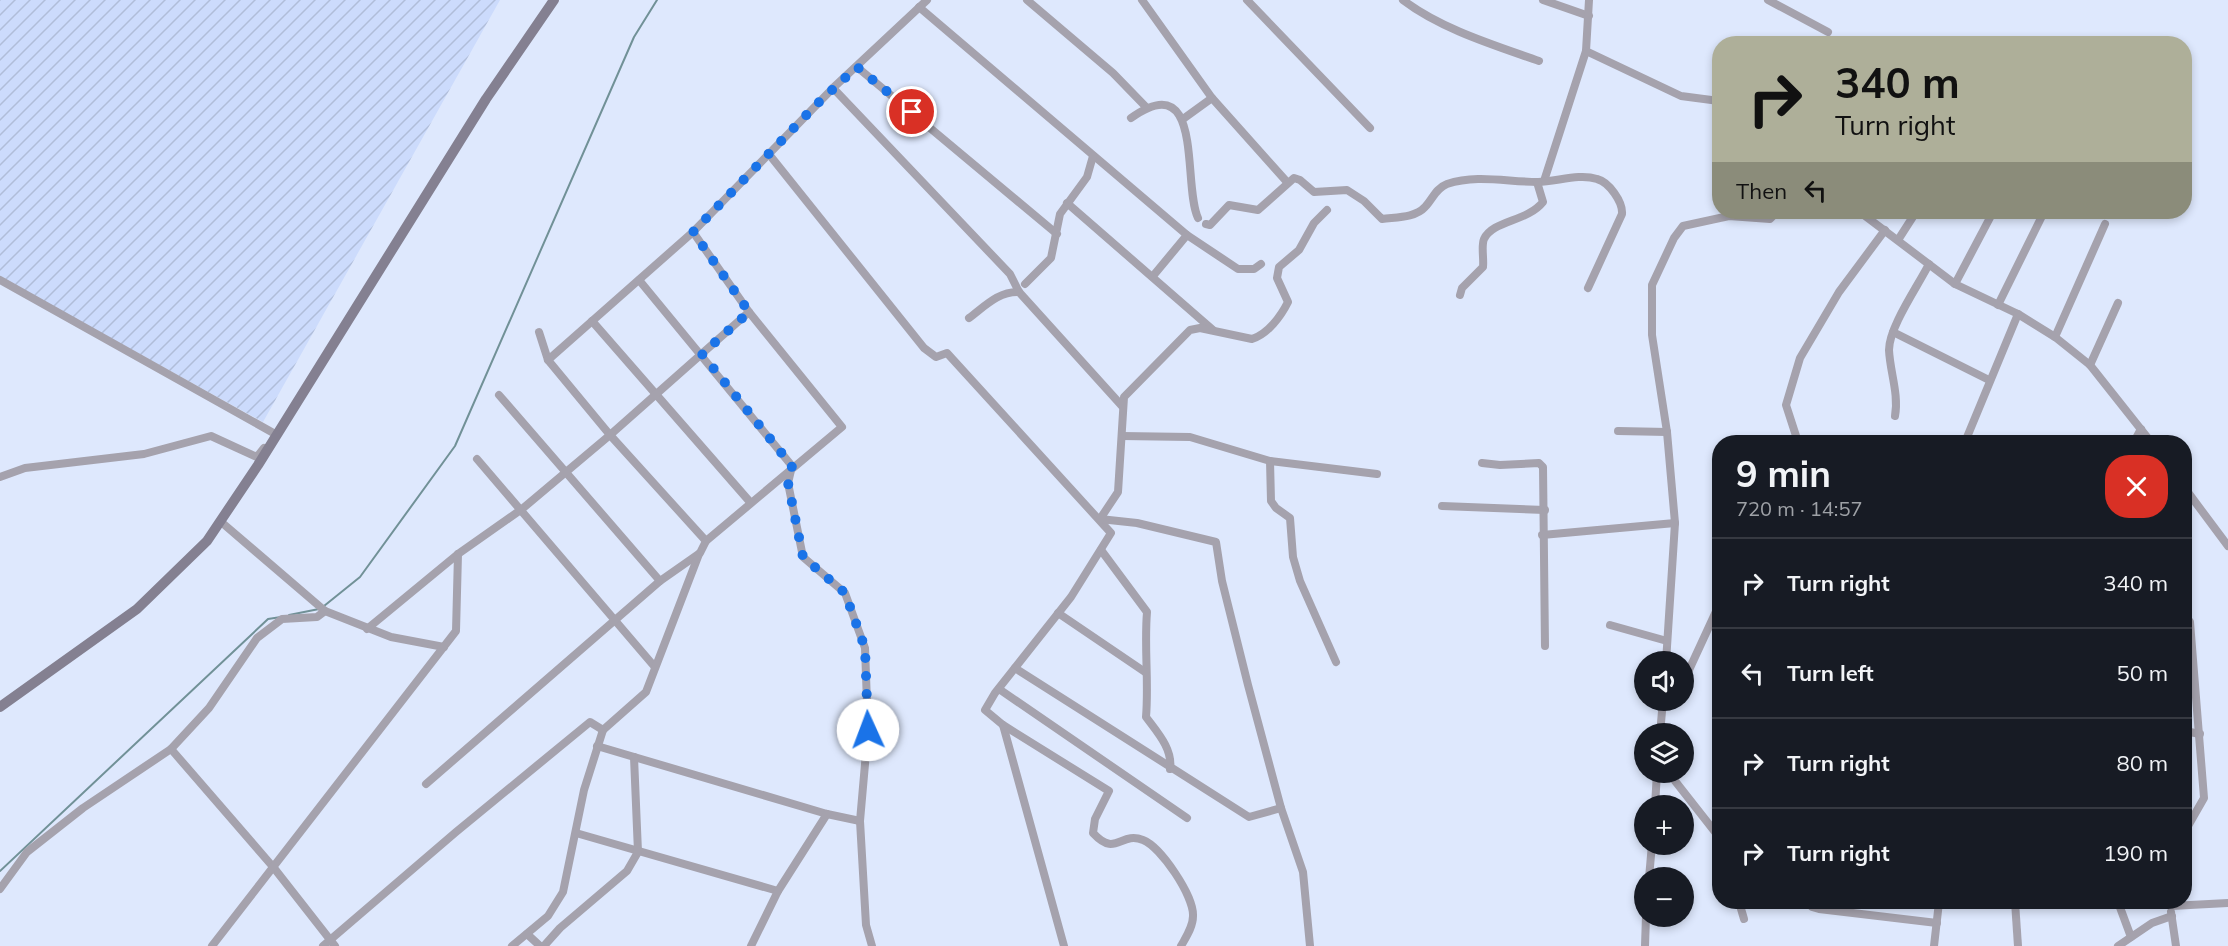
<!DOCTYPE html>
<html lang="en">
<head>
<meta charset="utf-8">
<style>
  body { margin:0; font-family:Mulish,sans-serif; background:#242831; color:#f1f3f6; height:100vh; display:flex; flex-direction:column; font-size:22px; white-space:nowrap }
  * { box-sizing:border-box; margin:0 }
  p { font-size:20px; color:#9ea1a6 }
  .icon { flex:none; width:33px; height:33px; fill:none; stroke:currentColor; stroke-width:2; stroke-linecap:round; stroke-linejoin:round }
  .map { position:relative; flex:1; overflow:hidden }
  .drawer { position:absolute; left:1712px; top:435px; width:480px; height:474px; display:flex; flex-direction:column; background:#171b24; border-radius:24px; box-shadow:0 3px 9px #0003 }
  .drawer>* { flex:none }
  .hud { position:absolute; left:1712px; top:36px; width:480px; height:183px; border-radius:24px; box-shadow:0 3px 9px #0003; background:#aeaf99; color:#111; overflow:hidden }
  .buttons { position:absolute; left:1634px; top:651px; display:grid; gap:12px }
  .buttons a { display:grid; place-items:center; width:60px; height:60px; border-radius:50%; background:#171b24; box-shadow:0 3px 9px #0003; font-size:30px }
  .pin { position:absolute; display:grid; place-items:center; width:51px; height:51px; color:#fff; margin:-26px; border:3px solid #fff; border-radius:50%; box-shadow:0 2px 6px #0007 }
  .me { position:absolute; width:66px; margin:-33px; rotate:358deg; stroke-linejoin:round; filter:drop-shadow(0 0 4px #0008) }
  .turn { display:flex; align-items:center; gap:21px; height:126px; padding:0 24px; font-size:27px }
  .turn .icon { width:78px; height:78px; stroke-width:2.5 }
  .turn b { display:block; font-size:42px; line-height:51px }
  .then { display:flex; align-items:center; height:57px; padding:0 24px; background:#0003; gap:12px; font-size:22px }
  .round { display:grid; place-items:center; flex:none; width:63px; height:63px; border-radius:24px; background:#242831 }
  .head { display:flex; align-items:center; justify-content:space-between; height:102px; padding:0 24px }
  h1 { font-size:36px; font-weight:700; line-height:45px }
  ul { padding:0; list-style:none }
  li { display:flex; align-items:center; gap:18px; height:90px; padding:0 24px; border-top:2px solid #363941 }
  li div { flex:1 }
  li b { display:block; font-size:22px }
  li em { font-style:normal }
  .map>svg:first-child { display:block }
</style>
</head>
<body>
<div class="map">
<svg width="2228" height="946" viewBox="0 0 2228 946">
  <defs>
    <pattern id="industrial-furrows" width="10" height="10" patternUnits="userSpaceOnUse" patternTransform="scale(1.5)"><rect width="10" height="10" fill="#ccdbfc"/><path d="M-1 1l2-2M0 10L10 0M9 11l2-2" fill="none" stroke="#b0bdd9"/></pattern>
  </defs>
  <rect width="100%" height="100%" fill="#dee8fd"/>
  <polygon fill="url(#industrial-furrows)" points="0,0 500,0 263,422 0,277"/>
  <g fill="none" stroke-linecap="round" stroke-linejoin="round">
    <g stroke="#719197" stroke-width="2">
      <polyline points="324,606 360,577 455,446 634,37 657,0"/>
      <polyline points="289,615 319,609"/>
      <polyline points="0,871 268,619 281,617"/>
    </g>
    <g stroke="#a5a2ad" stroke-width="8">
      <polyline points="1027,0 1113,73 1146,107"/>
      <polyline points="1142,0 1212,98 1287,182"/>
      <polyline points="1247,0 1370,128"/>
      <path d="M1403,0C1441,29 1494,45 1539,61"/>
      <polyline points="1543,0 1589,16"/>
      <polyline points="1589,0 1586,51 1681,96 1719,101"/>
      <polyline points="1768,0 1828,32"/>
      <polyline points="919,7 1187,235 1238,269 1254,269 1261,264"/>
      <polyline points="1942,44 1943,42"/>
      <polyline points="857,67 1057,234"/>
      <polyline points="833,88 1010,274 1019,292 1122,406"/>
      <path d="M1131,118C1205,65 1182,185 1198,218"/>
      <polyline points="1183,119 1212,98"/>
      <polyline points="768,153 924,348 936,357 947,353 1111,533 1071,597 995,693 985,710 1003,725 1064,946"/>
      <polyline points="1544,181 1586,51"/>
      <polyline points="1067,203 1213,330"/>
      <polyline points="1860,212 1955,284 2018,314 2055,337 2090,365 2151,442"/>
      <path d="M1206,224L1210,225L1229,205L1258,210L1294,178L1300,180L1314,192L1347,190L1364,201L1382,219C1396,217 1415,218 1425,207C1432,200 1436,188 1447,184C1477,174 1507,182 1538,182C1556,182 1579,173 1597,179C1609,182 1623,202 1622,214L1588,288"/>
      <polyline points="1898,240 1916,212"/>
      <polyline points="1153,276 1187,235"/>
      <polyline points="0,280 277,435"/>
      <polyline points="639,280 792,466 788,483 803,557 845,593 865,648 868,730 860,821 866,925 872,946"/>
      <polyline points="1025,284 1051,258 1060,214 1087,177 1093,156"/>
      <polyline points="1955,284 1993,212"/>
      <path d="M1460,295L1462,288L1483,267C1484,258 1481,246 1484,239C1493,220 1527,222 1543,202L1537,182"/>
      <polyline points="1998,305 2044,212"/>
      <path d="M969,318C985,306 999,291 1019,292"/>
      <polyline points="592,321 750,502"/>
      <polyline points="539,332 548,360 610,435 706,541"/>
      <polyline points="1893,332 1989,380"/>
      <polyline points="2055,337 2105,224"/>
      <polyline points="548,360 693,232 833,88 927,0"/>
      <polyline points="2090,365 2118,303"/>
      <polyline points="499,395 660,581"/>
      <path d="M1895,416C1899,394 1890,372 1889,350C1889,327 1918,286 1929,264"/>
      <polyline points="1618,431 1667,432"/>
      <polyline points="1122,436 1190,437 1270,461 1377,474"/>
      <polyline points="1798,442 1786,405 1800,358 1839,292 1885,230"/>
      <polyline points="1965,442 2018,314"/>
      <polyline points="2134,442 2141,429"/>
      <polyline points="477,459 654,666"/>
      <polyline points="1270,461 1271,501 1276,508 1290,518 1293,557 1300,581 1336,662"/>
      <polyline points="1482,463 1500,465 1539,463 1543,467 1545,646"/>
      <polyline points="0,477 25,468 144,454 211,436 257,457 264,448"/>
      <polyline points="2184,487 2228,546"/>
      <polyline points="1442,506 1545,510"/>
      <polyline points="1100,519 1137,523 1216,542 1222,581 1248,685 1281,808 1303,872 1310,946"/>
      <path d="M1100,519L1118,492L1124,397L1190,330L1200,328L1252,339C1268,334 1281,316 1288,302L1277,278L1279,267L1299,250L1314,223L1327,210"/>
      <polyline points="220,521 325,611 391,637 444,647"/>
      <polyline points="1542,535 1675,523"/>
      <path d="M1101,550L1147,612C1144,648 1149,681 1146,717C1157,732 1173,749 1170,769"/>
      <polyline points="1058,613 1145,672"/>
      <polyline points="2184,614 2190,622 2204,798 2184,833"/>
      <polyline points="1610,625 1667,641"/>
      <polyline points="367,629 458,554 522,509 610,435 749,312"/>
      <polyline points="1666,662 1675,523 1667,432 1652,335 1652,285 1674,238 1683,226 1729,216 1770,219 1777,212"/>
      <polyline points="1015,668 1249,817 1281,808"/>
      <polyline points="1683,683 1719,605"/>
      <polyline points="999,689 1187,818"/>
      <path d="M1003,725L1109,791L1095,819L1093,833C1116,858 1120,831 1143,840C1161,847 1194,896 1193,916C1193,927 1186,937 1181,946"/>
      <polyline points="2184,726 2190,732 2200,734"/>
      <polyline points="1660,734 1663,700"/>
      <polyline points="597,746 827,814 860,821"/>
      <polyline points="171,749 274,868 335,946"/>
      <polyline points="1668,772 1719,837"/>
      <polyline points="426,784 660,581 700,553 706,541 842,427 749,312 693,232"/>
      <polyline points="1655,806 1657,772"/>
      <polyline points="576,833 778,891"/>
      <polyline points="1649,878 1652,844"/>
      <polyline points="0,889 27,852 83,808 171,749 209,708 257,638 282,619 317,617 325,611"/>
      <polyline points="1739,902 1744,919"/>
      <polyline points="1808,902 1812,907 1819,909 1937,923"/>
      <polyline points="2015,902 2018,946"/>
      <polyline points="2118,902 2131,937"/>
      <polyline points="2171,906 2228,903"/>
      <polyline points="2171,912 2176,946"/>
      <polyline points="527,934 540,946"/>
      <polyline points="212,946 456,631 458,554"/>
      <polyline points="323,946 456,832 590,722 603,730 646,692 699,554"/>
      <polyline points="512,946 548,916 563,892 584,790 603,730"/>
      <polyline points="544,946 560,928 627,871 638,852 634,757"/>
      <polyline points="751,946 778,891 827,814"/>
      <polyline points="1645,946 1646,916"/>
      <polyline points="1934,946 1939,902"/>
      <polyline points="2118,946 2152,923 2172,916"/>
    </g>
    <polyline stroke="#848091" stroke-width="10" points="0,707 137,609 207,541 258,465 486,99 554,0"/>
  </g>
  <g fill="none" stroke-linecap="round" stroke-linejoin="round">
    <polyline stroke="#1a73e8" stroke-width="10" stroke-dasharray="0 18" points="868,730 865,648 845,593 803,557 788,483 792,466 702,354 749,312 693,232 817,104 857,67 912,112"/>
  </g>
</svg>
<div class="buttons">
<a><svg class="icon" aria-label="sound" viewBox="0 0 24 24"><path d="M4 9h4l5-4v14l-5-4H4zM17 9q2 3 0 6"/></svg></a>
<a><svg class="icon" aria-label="layers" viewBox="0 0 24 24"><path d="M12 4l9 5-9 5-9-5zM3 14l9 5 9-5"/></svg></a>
<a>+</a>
<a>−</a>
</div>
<div class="pin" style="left:912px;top:112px;background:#d93025"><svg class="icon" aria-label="arrive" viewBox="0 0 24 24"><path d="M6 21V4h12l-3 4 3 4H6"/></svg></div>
<svg class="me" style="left:868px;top:730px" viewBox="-20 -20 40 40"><circle r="19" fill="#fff"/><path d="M0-13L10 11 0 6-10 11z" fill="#1a73e8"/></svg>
<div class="hud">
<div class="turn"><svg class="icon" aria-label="right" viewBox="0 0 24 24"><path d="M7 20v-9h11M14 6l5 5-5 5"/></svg><div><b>340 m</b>Turn right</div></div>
<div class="then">Then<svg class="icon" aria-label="left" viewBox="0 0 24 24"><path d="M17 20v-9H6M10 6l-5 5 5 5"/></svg></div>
</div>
<section class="drawer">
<div class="head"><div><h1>9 min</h1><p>720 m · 14:57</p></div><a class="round" style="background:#d93025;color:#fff"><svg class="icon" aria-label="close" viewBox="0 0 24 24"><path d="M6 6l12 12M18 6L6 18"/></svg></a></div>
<ul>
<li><svg class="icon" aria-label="right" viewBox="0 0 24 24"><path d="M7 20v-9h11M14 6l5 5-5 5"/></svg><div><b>Turn right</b></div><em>340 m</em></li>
<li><svg class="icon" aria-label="left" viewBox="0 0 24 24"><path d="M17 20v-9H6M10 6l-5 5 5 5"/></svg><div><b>Turn left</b></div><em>50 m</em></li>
<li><svg class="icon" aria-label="right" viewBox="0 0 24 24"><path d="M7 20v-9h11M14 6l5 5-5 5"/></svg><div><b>Turn right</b></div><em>80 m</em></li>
<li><svg class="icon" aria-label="right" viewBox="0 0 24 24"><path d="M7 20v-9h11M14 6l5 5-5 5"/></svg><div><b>Turn right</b></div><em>190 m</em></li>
</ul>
</section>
</div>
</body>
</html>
